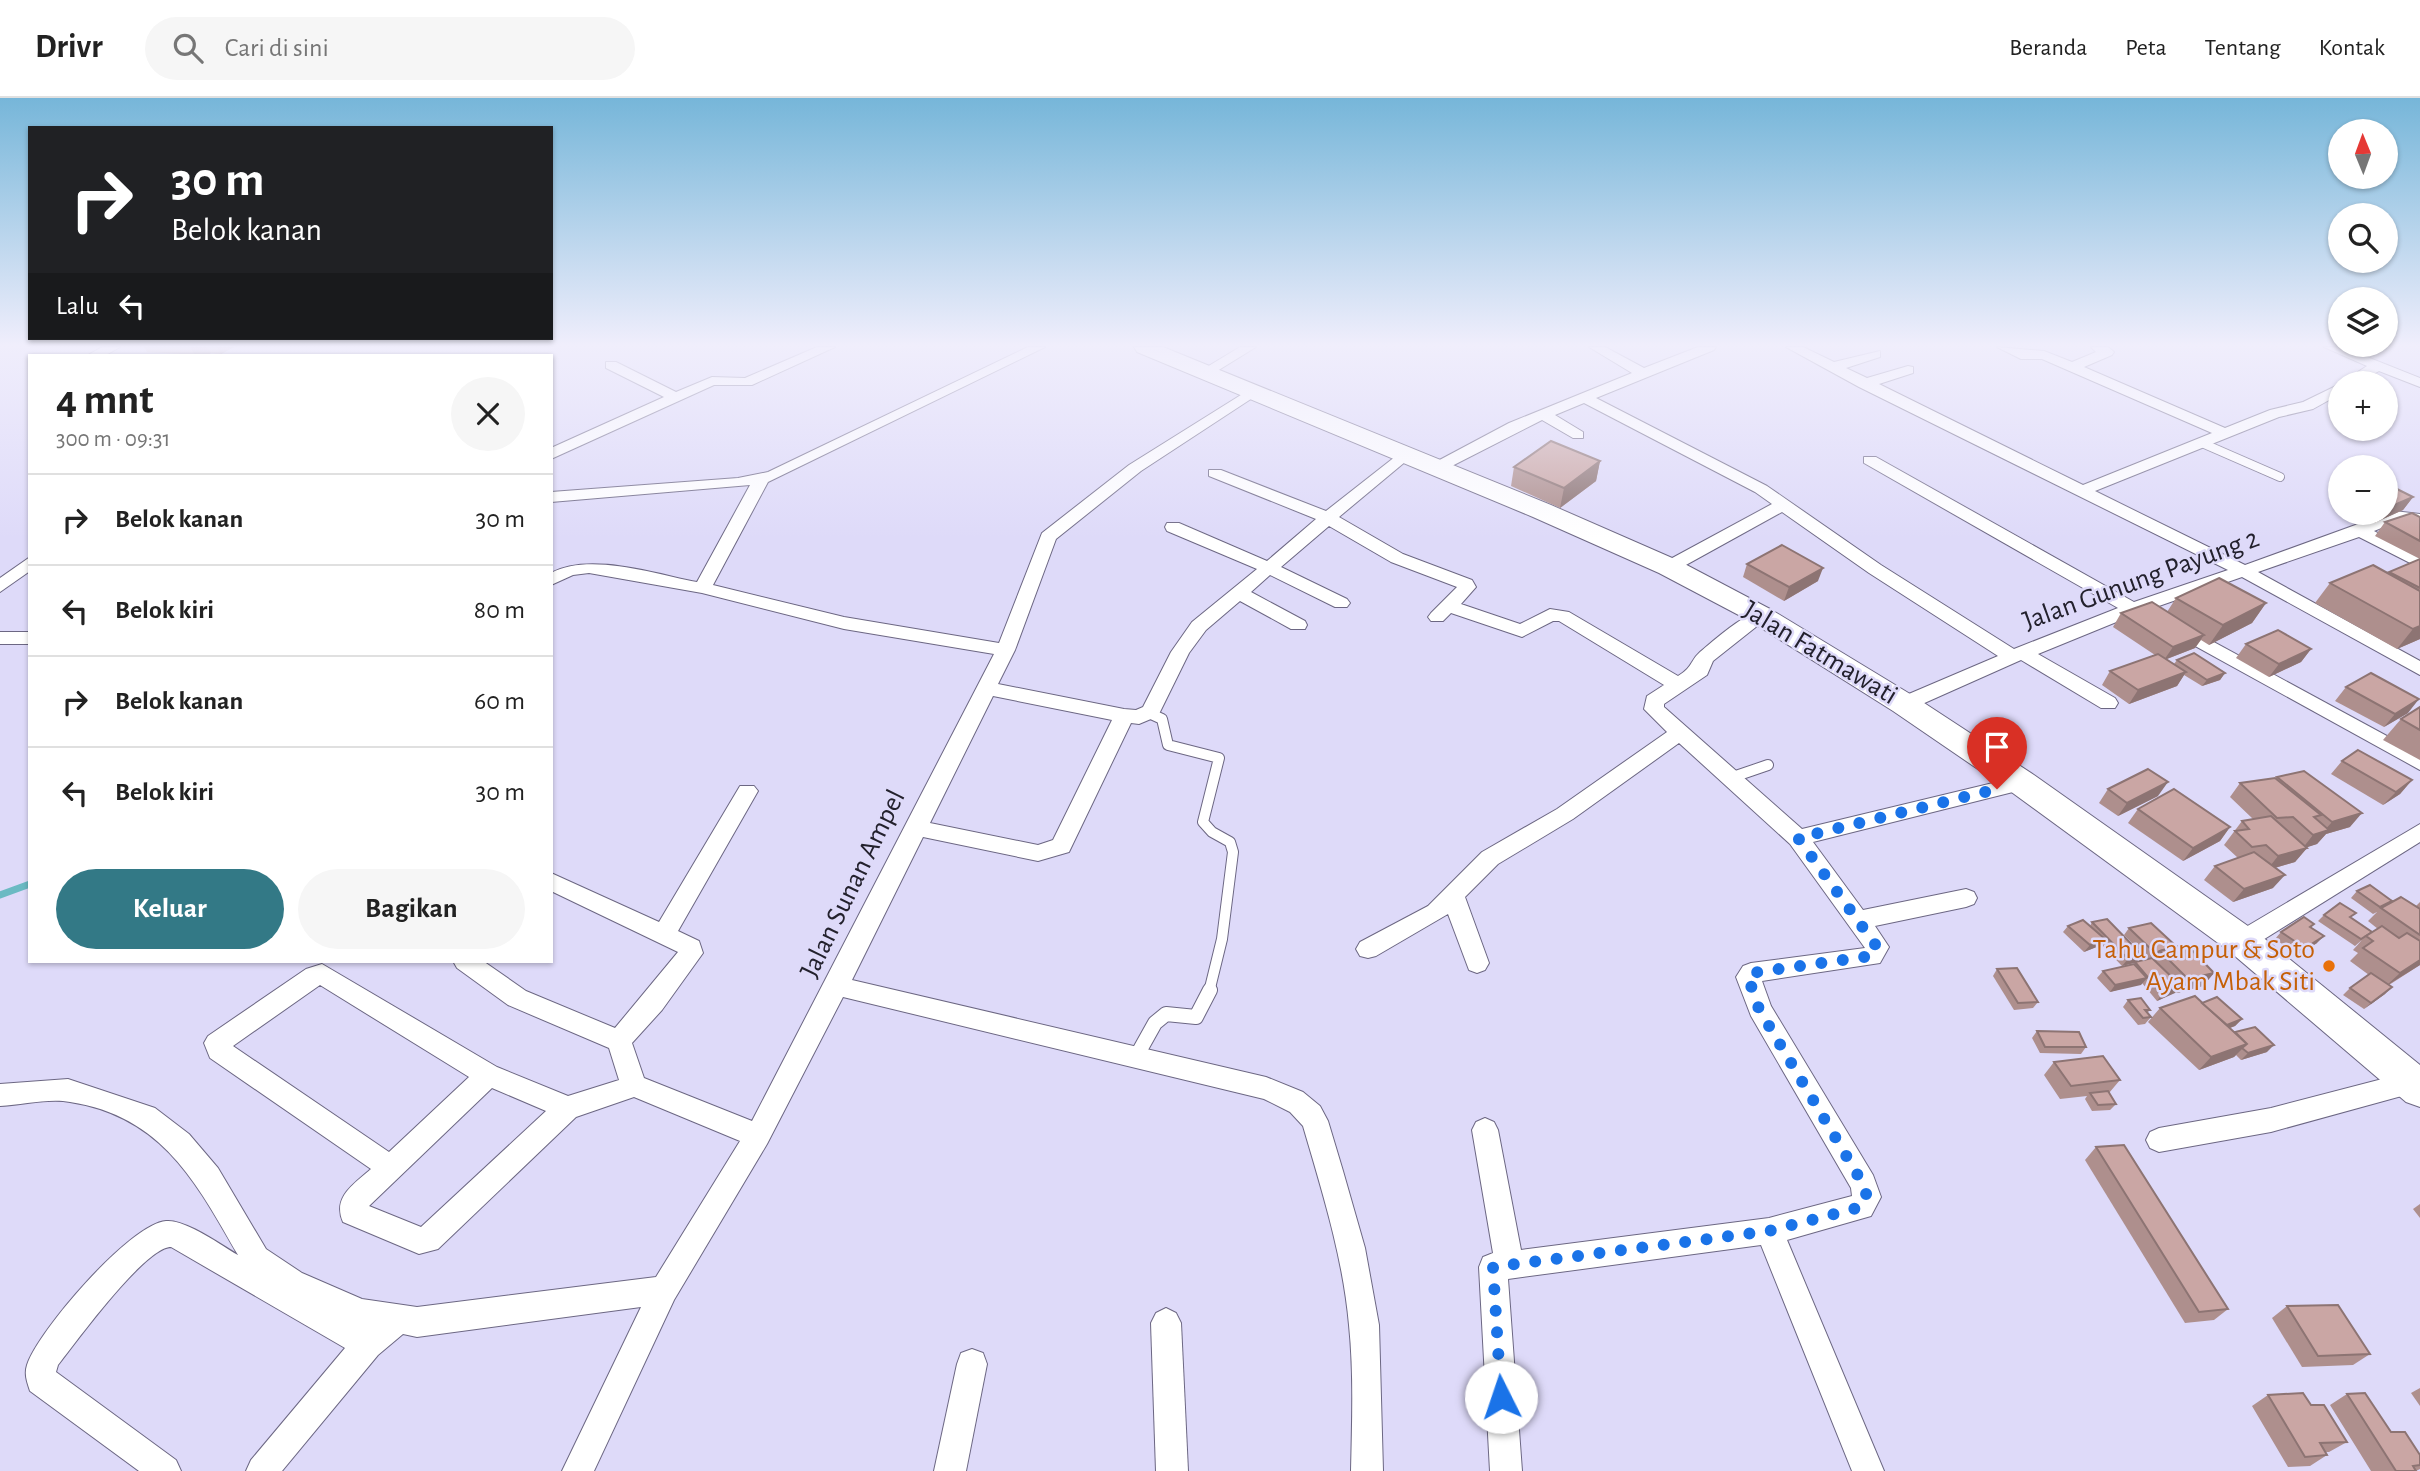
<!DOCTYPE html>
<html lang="id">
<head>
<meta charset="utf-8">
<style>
  body { margin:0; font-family:"Alegreya Sans",sans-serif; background:#f6f6f6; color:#222; height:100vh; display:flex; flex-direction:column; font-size:26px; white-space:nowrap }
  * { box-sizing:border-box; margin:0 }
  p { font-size:23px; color:#767676 }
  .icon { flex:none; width:38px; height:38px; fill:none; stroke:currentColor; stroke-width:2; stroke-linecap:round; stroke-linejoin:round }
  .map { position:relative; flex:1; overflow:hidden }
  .panel { position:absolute; left:28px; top:256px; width:525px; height:609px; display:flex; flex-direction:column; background:#fff; border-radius:0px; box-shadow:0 2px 5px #0004 }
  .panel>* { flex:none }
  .banner { position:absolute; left:28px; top:28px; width:525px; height:214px; border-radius:0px; box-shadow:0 2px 5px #0004; background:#202124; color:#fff; overflow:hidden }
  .needle { width:46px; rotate:359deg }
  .controls { position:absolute; left:2328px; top:21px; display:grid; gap:14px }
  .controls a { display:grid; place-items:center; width:70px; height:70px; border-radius:50%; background:#fff; box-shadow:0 2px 5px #0004; font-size:35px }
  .pin { position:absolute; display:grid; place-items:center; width:60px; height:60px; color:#fff; margin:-72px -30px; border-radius:50% 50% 50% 0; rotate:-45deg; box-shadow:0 0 7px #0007 }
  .pin .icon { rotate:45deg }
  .me { position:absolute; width:77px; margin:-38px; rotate:356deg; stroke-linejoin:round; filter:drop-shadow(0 0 5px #0008) }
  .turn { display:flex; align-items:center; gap:24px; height:147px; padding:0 28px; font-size:32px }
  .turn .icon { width:91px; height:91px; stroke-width:2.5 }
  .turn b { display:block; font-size:49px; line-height:60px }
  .then { display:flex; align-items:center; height:66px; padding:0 28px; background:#0003; gap:14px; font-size:26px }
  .round { display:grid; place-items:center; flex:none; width:74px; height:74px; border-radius:37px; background:#f6f6f6 }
  .headline { display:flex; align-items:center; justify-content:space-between; height:119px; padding:0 28px }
  h1 { font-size:42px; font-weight:700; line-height:52px }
  .primary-button { display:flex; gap:14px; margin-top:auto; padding:14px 28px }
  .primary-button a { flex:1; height:80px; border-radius:42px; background:#337986; color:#fff; font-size:28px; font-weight:700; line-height:80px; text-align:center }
  .primary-button a+a { background:#f6f6f6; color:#222 }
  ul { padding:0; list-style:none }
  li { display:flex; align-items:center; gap:21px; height:91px; padding:0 28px; border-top:2px solid #e0e0e0 }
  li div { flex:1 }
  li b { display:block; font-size:26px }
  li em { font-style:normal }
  header { display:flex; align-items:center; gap:42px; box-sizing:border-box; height:98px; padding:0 35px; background:#fff; border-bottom:2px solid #e0e0e0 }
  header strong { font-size:33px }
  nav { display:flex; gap:38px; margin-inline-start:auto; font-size:24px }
  .search { width:490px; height:63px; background:#f6f6f6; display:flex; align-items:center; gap:18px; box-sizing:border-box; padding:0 24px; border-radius:38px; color:#767676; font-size:26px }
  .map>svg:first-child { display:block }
</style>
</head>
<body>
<header>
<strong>Drivr</strong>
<div class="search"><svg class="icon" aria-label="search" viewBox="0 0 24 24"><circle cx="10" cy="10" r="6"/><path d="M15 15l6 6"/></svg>Cari di sini</div>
<nav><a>Beranda</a><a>Peta</a><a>Tentang</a><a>Kontak</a></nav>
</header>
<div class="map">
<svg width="2420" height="1373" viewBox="0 0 2420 1373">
  <rect width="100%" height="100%" fill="#dedaf9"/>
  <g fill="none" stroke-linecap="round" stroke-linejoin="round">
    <polyline stroke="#6bbac3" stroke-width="7" points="0,797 30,786"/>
    <g stroke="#6c6783" stroke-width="10">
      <polyline id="service-far2" points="2202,345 2280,379"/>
    </g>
    <g stroke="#6c6783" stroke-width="12">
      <g id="service-far1">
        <polyline points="1149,615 1162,621 1168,647 1219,660 1203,724 1212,734 1230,744 1233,754 1222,841 1209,894"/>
        <polyline points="1730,680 1768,667"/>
      </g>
    </g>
    <g stroke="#6c6783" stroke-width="16">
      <polyline id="service" points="1136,959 1155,925 1166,916 1196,919 1210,892"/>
    </g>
    <g stroke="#6c6783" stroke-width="2">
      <g id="minor">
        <polygon points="102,249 120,249 106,257 88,257"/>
        <polygon points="817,249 835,249 752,287 714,287 551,361 551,350 664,299 606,270 606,264 616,264 676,294 712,279 745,280"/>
        <path d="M1028,249H1045L768,384L713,487L844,519L999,545L1042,435L1129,367L1252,290L1257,291V297L1141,373L1056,441L1015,552L998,586L1124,611L1136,612L1143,609L1171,554L1192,524L1257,471L1167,433L1165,429L1167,425H1179L1267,463L1316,421L1209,378V372H1221L1326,413L1405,351L1411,353V359L1339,419L1403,456L1472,482L1476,489L1461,506L1520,526L1550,511L1569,514L1678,578C1693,569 1690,563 1700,554C1713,543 1751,509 1766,513L1769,517L1766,521L1713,563L1707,577L1664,606V609L1802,731L2022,678L2029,680L2032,685L2029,690L1813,744L1863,812L1966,791L1974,794L1977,800L1974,806L1966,809L1875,828L1889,849L1880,865L1762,883L1771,908L1873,1077L1881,1099L1871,1118L1787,1142L1884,1373H1852L1761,1147L1508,1181L1522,1373H1490L1479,1169L1483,1159L1493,1155L1472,1032L1476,1024L1485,1020L1494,1024L1498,1032L1521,1152L1769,1120L1852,1098L1851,1090L1751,918L1736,879L1743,868L1751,865L1865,850L1790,746L1679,645L1573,721L1498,766L1465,799L1489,865L1485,872L1477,875L1469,872L1448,816L1376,858L1368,860L1360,858L1356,851L1360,844L1428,808L1482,754L1557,711L1667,634L1644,611L1647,598L1664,587L1559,523H1553L1522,539L1451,515L1443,523H1431L1428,519L1431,515L1457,489L1391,464L1329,428L1281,469L1347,501L1350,505L1347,509H1335L1270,477L1251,494L1305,523L1307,527L1305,531H1291L1240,503L1206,532L1189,555L1158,618L1139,626L1131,625L1069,754L1038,763L923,739L852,882L1266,979L1303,994L1320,1008L1328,1023L1343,1073L1365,1150L1379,1227L1383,1373H1351C1352,1325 1354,1276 1349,1227C1343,1159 1322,1093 1303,1028L1290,1014L1264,1001L843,899L767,1046L674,1202L594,1373H562L641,1209L417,1239L403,1236L378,1257L282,1373H246L251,1362L345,1250L171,1149C145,1149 76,1244 58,1267L56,1274L176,1362L181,1373H139L30,1293C27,1284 24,1276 27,1267C38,1233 130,1126 166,1123C185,1121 221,1147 238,1157C196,1084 162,1018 70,1004C49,1000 22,1007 0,1008V986L68,981L155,1010L189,1036L218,1070L266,1151L302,1175L362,1201L417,1209L656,1179L740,1043L634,999L576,1019L438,1151L419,1156L343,1124C332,1099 354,1086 371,1071L210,960L204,945L208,938L306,871L322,866L497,969L568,998L619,982L609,950L508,907L457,870L453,863H483L526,893L615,930L678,854L551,793V775L659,824L740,688H754L758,693L678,833L699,843L703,855L662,912L632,945L644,980L752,1023L994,556L844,531L702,495L589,475L573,477L551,487V475C589,454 655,476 697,484L750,387L551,404V394L738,380L768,374ZM993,598L1112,622L1053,742L1038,747L930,725ZM320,887L469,979L389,1054L233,948ZM492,990L546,1013L421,1129L369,1108Z"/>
        <polygon points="1240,249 1256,249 1209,278 1199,278 1197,275"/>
        <polygon points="1589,249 1605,249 1644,270 1698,249 1716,249 1714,252 1596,300 1767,388 1881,467 2014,551 2118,510 1864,365 1864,359 1876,359 2134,504 2228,472 1859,289 1786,249 1803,249 1834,264 1880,253 1880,259 1846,270 1867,280 1908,268 1913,269 1913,275 1879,286 2083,387 2212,335 2042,261 2021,261 1997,249 2044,253 2072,264 2096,254 2091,249 2108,249 2114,254 2112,257 2084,269 2225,330 2270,312 2303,304 2340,286 2340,296 2313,311 2279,319 2095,393 2245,467 2394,413 2420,416 2420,426 2401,422 2374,433 2420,458 2420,470 2359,439 2258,474 2420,563 2420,577 2242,479 2136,516 2038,556 2115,600 2118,605 2115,610 2101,610 2021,562 1911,611 1897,611 1894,606 1897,601 1998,558 1869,475 1782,414 1675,473 1663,473 1660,469 1663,465 1772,406 1755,394 1584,305 1555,317 1583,334 1583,340 1573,340 1542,322 1444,372 1432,372 1432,366 1509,325 1632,275"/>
        <polygon points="2324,249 2342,249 2420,280 2420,289 2379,273 2358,285 2341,285 2367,268"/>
        <polygon points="30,459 30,473 0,494 0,480"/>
        <polygon points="2175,523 2420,656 2420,672 2168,533 2166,529"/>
        <rect x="0" y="534" width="30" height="12"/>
        <polygon points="2420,726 2420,744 2250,850 2242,852 2234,850 2230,843 2234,836"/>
        <polygon points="2413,973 2420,975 2420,993 2271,1034 2159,1054 2150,1050 2146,1042 2150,1034 2159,1030 2271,1010"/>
        <polygon points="1166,1210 1176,1215 1181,1225 1188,1373 1156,1373 1151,1225 1156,1215"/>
        <polygon points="972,1251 983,1255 987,1266 966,1373 934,1373 957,1266 961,1255"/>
      </g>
    </g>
    <g stroke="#6c6783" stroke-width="2">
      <polygon id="primary" points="1134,249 1163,249 1551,407 1679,463 1770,511 1915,599 2034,677 2255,833 2420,967 2420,1009 2406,1004 2229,853 2010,693 1893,613 1750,523 1659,475 1533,419 1137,254"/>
    </g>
    <use href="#service-far2" stroke="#fff" stroke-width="8"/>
    <use href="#service-far1" stroke="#fff" stroke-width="10"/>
    <use href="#service" stroke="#fff" stroke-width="14"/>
    <use href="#minor" fill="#fff" fill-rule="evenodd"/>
    <use href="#primary" fill="#fff" fill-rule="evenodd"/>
  </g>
  <g fill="#ae8f8d">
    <polygon points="144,249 234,249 221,256 211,255 207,257 183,257 182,256 147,254"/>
    <polygon points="1600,363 1596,383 1560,410 1511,388 1514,369"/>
    <polygon points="2413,399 2403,412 2374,425 2353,415 2385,415"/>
    <polygon points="2420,419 2420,541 2397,551 2315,505 2330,485 2388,475 2389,474 2420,461 2375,438 2385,424"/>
    <polygon points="1747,466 1818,483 1784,503 1743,479"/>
    <polygon points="2176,500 2266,505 2252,525 2209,547 2201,542 2195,550 2167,561 2174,566 2177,562 2225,575 2220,582 2202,588 2184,577 2177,588 2129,606 2102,587 2110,573 2155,557 2113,529 2121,515 2167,514"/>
    <polygon points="2246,546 2311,551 2301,564 2269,579 2236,560"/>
    <polygon points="2346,589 2408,615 2384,629 2335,603"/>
    <polygon points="2420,609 2420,662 2383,642 2401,621"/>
    <polygon points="2342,663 2412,682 2400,696 2383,707 2331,676"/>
    <polygon points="2277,679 2350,729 2326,736 2317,746 2306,749 2307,750 2295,764 2275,770 2273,790 2233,804 2204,782 2215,768 2238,760 2224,747 2242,723 2253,721 2230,699 2240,685 2276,680"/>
    <polygon points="2108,691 2158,698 2118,718 2099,705"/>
    <polygon points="2138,711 2230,729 2220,743 2183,763 2128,725"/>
    <polygon points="2357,793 2416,808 2420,804 2420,867 2389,887 2385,896 2364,911 2343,897 2350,890 2369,877 2350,863 2358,855 2353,852 2362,842 2355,848 2318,823 2324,817 2351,820 2368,837 2378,831 2368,823 2377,814 2373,816 2351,800"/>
    <polygon points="2092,824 2137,864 2148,861 2124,837 2129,830 2176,848 2214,875 2203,888 2177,895 2176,894 2157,903 2142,885 2110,894 2097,880 2103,873 2133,867 2135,865 2122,868 2101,846 2099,848 2084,854 2063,834 2068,828 2090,828"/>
    <polygon points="2314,826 2311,829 2317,845 2298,857 2275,841 2281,834"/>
    <polygon points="1997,871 2038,904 2033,910 2014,912 1993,878"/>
    <polygon points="2128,902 2150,912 2147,915 2151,919 2145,926 2138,927 2123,909"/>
    <polygon points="2202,905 2242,921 2235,928 2230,930 2235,934 2267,954 2241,962 2236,957 2234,959 2199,972 2148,924 2160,910"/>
    <polygon points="2037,933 2086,949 2081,956 2040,955 2032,940"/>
    <polygon points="2054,964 2120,982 2109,995 2116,1006 2110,1012 2092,1013 2085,1001 2087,998 2060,1001 2044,977"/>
    <polygon points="2096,1049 2228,1211 2214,1222 2185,1225 2085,1062"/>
    <polygon points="2420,1106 2420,1120 2413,1111"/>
    <polygon points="2287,1208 2370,1256 2353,1267 2302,1269 2272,1220"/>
    <polygon points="2420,1290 2420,1308 2411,1295"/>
    <polygon points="2347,1296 2391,1334 2420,1357 2420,1371 2416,1373 2371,1373 2330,1307"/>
    <polygon points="2268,1297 2311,1307 2347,1344 2329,1354 2325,1354 2327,1357 2310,1368 2288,1369 2252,1308"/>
  </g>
  <g fill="#8d7473">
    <polygon points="190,249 207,249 211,255 207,257 195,257"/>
    <polygon points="217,249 234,249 221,256"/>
    <polygon points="1600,363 1596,383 1560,410 1564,390"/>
    <polygon points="2413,399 2403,412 2374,425 2382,415 2385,415 2385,411"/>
    <polygon points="1823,470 1818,483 1784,503 1789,489"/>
    <polygon points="2266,505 2252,525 2209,547 2223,527"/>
    <polygon points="2420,528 2420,541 2397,551 2413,531"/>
    <polygon points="2204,537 2195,550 2164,562 2173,549"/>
    <polygon points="2311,551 2301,564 2269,579 2279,566"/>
    <polygon points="2186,574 2177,588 2129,606 2138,592"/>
    <polygon points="2225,575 2220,582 2202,588 2207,582"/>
    <polygon points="2419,601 2408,615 2384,629 2395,616"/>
    <polygon points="2412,682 2400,696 2383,707 2396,694"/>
    <polygon points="2168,684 2158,698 2118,718 2127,705"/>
    <polygon points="2362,715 2350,729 2326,736 2317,746 2302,751 2313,737 2323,734 2332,724"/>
    <polygon points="2230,729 2220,743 2183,763 2193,750"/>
    <polygon points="2307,750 2295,764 2267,772 2278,758"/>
    <polygon points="2285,777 2273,790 2233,804 2244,791"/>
    <polygon points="2324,838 2317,845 2298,857 2305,850"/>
    <polygon points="2105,841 2099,848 2084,854 2090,847"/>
    <polygon points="2142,857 2137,864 2122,868 2128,861"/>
    <polygon points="2420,862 2420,867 2386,888 2400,875"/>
    <polygon points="2214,875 2203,888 2177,895 2188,881"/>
    <polygon points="2147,880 2141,887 2110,894 2115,887"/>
    <polygon points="2181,888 2175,895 2157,903 2162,896"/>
    <polygon points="2392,889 2385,896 2364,911 2371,905"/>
    <polygon points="2242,921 2235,928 2218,934 2224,928"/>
    <polygon points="2247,946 2234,959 2199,972 2211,959"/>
    <polygon points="2274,947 2267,954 2241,962 2248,955"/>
  </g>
  <g fill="#caa6a4" stroke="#8d7473" stroke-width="2">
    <polygon points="1551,343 1600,363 1564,390 1514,369"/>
    <polygon points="2385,385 2413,399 2385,411"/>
    <polygon points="2412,415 2420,419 2420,443 2385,424"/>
    <polygon points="1782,447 1823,470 1789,489 1747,466"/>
    <polygon points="2420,461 2420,490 2389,474"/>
    <polygon points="2373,467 2420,493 2420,528 2413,531 2330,485"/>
    <polygon points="2219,480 2266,505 2223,527 2176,500"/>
    <polygon points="2152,504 2204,537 2173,549 2121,515"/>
    <polygon points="2278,532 2311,551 2279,566 2246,546"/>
    <polygon points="2194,555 2225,575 2207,582 2177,562"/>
    <polygon points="2158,556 2186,574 2138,592 2110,573"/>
    <polygon points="2371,575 2419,601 2395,616 2346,589"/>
    <polygon points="2420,609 2420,632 2401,621"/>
    <polygon points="2358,652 2412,682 2396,694 2342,663"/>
    <polygon points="2148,671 2168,684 2127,705 2108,691"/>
    <polygon points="2304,673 2362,715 2332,724 2277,679"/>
    <polygon points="2275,680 2321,717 2314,719 2329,732 2313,737 2293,719 2277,720 2240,685"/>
    <polygon points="2174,691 2230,729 2193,750 2138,711"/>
    <polygon points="2271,718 2307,750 2278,758 2266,747 2252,749 2235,733 2249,731 2242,723"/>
    <polygon points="2254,754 2285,777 2244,791 2215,768"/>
    <polygon points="2370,787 2392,803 2380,809 2357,793"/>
    <polygon points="2401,799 2420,811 2420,837 2381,810"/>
    <polygon points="2340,805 2356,815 2350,819 2372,834 2361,841 2324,817"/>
    <polygon points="2304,819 2314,826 2310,829 2324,838 2305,850 2281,834"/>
    <polygon points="2107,821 2142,857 2128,861 2092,824"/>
    <polygon points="2083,822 2105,841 2090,847 2068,828"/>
    <polygon points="2151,825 2176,848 2160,853 2156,856 2129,830"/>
    <polygon points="2382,828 2399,840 2407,835 2420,843 2420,862 2400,875 2363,850 2373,843 2366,838"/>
    <polygon points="2186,846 2214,875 2188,881 2160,853"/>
    <polygon points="2152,860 2181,888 2162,896 2135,864"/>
    <polygon points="2134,866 2147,880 2115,887 2103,873"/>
    <polygon points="2017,870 2038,904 2018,905 1997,871"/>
    <polygon points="2371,875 2392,889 2371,905 2350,890"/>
    <polygon points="2195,898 2247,946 2211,959 2160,910"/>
    <polygon points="2217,899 2242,921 2227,927 2202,905"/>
    <polygon points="2141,900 2150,912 2145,912 2151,919 2143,920 2128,902"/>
    <polygon points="2255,929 2274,947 2248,955 2242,950 2247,946 2235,934"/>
    <polygon points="2037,933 2079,934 2086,949 2045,949"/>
    <polygon points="2103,958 2120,982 2071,988 2054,964"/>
    <polygon points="2108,993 2116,1006 2098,1007 2090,995"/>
    <polygon points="2124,1047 2228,1211 2199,1214 2096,1049"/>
    <polygon points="2338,1207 2370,1256 2318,1258 2287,1208"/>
    <polygon points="2303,1295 2311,1307 2324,1307 2347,1344 2320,1345 2327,1357 2305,1359 2268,1297"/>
    <polygon points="2365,1295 2391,1334 2405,1334 2420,1357 2420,1367 2413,1368 2416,1373 2396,1373 2347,1296"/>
  </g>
  <linearGradient id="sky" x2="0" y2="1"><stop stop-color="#76b6d9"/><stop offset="0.56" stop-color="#f0eefc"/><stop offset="1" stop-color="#f0eefc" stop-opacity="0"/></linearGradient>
  <rect width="2420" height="441" fill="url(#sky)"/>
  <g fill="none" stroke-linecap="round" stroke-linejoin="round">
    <polyline stroke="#1a73e8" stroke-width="12" stroke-dasharray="0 21.6" points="1501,1299 1493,1169 1769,1133 1861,1109 1867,1099 1863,1086 1759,911 1748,879 1751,875 1872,858 1877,849 1798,740 1997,691"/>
  </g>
  <circle fill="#e8710a" stroke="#dedaf9" stroke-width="2.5" cx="2329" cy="868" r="7"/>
  <g text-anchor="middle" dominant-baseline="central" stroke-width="5" stroke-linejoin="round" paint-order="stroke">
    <g font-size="28" fill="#23212d" stroke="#dedaf9">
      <text transform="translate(2141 482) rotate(-20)">Jalan Gunung Payung 2</text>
      <text transform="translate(1820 555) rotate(31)">Jalan Fatmawati</text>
      <text transform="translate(853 786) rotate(-64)">Jalan Sunan Ampel</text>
    </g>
    <g font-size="28" fill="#c56008" stroke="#dedaf9" text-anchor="end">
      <text x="2315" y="852">Tahu Campur &amp; Soto<tspan x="2315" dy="32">Ayam Mbak Siti</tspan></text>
    </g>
  </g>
</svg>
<div class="controls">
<a><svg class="needle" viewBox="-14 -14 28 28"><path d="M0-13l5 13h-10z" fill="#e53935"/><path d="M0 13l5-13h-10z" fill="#767676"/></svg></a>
<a><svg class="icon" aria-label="search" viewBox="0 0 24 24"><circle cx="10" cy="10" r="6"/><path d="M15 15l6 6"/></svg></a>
<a><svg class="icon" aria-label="layers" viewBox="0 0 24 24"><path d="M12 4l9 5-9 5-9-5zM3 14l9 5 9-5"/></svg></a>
<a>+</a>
<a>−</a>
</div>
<div class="pin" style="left:1997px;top:691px;background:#d93025"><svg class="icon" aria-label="arrive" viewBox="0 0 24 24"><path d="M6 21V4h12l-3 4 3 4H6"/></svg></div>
<svg class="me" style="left:1501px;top:1299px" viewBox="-20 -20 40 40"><circle r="19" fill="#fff"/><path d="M0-13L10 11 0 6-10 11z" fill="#1a73e8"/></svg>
<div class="banner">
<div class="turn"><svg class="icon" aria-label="right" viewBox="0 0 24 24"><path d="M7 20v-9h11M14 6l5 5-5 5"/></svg><div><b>30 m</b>Belok kanan</div></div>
<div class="then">Lalu<svg class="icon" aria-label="left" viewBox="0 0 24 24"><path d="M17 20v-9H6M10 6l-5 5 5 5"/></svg></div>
</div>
<section class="panel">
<div class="headline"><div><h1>4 mnt</h1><p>300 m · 09:31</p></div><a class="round"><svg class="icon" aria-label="close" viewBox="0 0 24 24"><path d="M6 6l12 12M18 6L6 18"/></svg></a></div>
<ul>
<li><svg class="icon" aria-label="right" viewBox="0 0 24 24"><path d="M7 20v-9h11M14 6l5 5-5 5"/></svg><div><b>Belok kanan</b></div><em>30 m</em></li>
<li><svg class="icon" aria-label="left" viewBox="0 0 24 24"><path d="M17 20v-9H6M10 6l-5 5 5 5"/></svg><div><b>Belok kiri</b></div><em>80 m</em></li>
<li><svg class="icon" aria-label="right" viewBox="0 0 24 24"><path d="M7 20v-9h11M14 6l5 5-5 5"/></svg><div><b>Belok kanan</b></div><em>60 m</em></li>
<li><svg class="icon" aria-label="left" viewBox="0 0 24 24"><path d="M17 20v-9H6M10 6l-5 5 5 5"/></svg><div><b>Belok kiri</b></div><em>30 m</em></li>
</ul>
<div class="primary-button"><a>Keluar</a><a>Bagikan</a></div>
</section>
</div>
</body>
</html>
